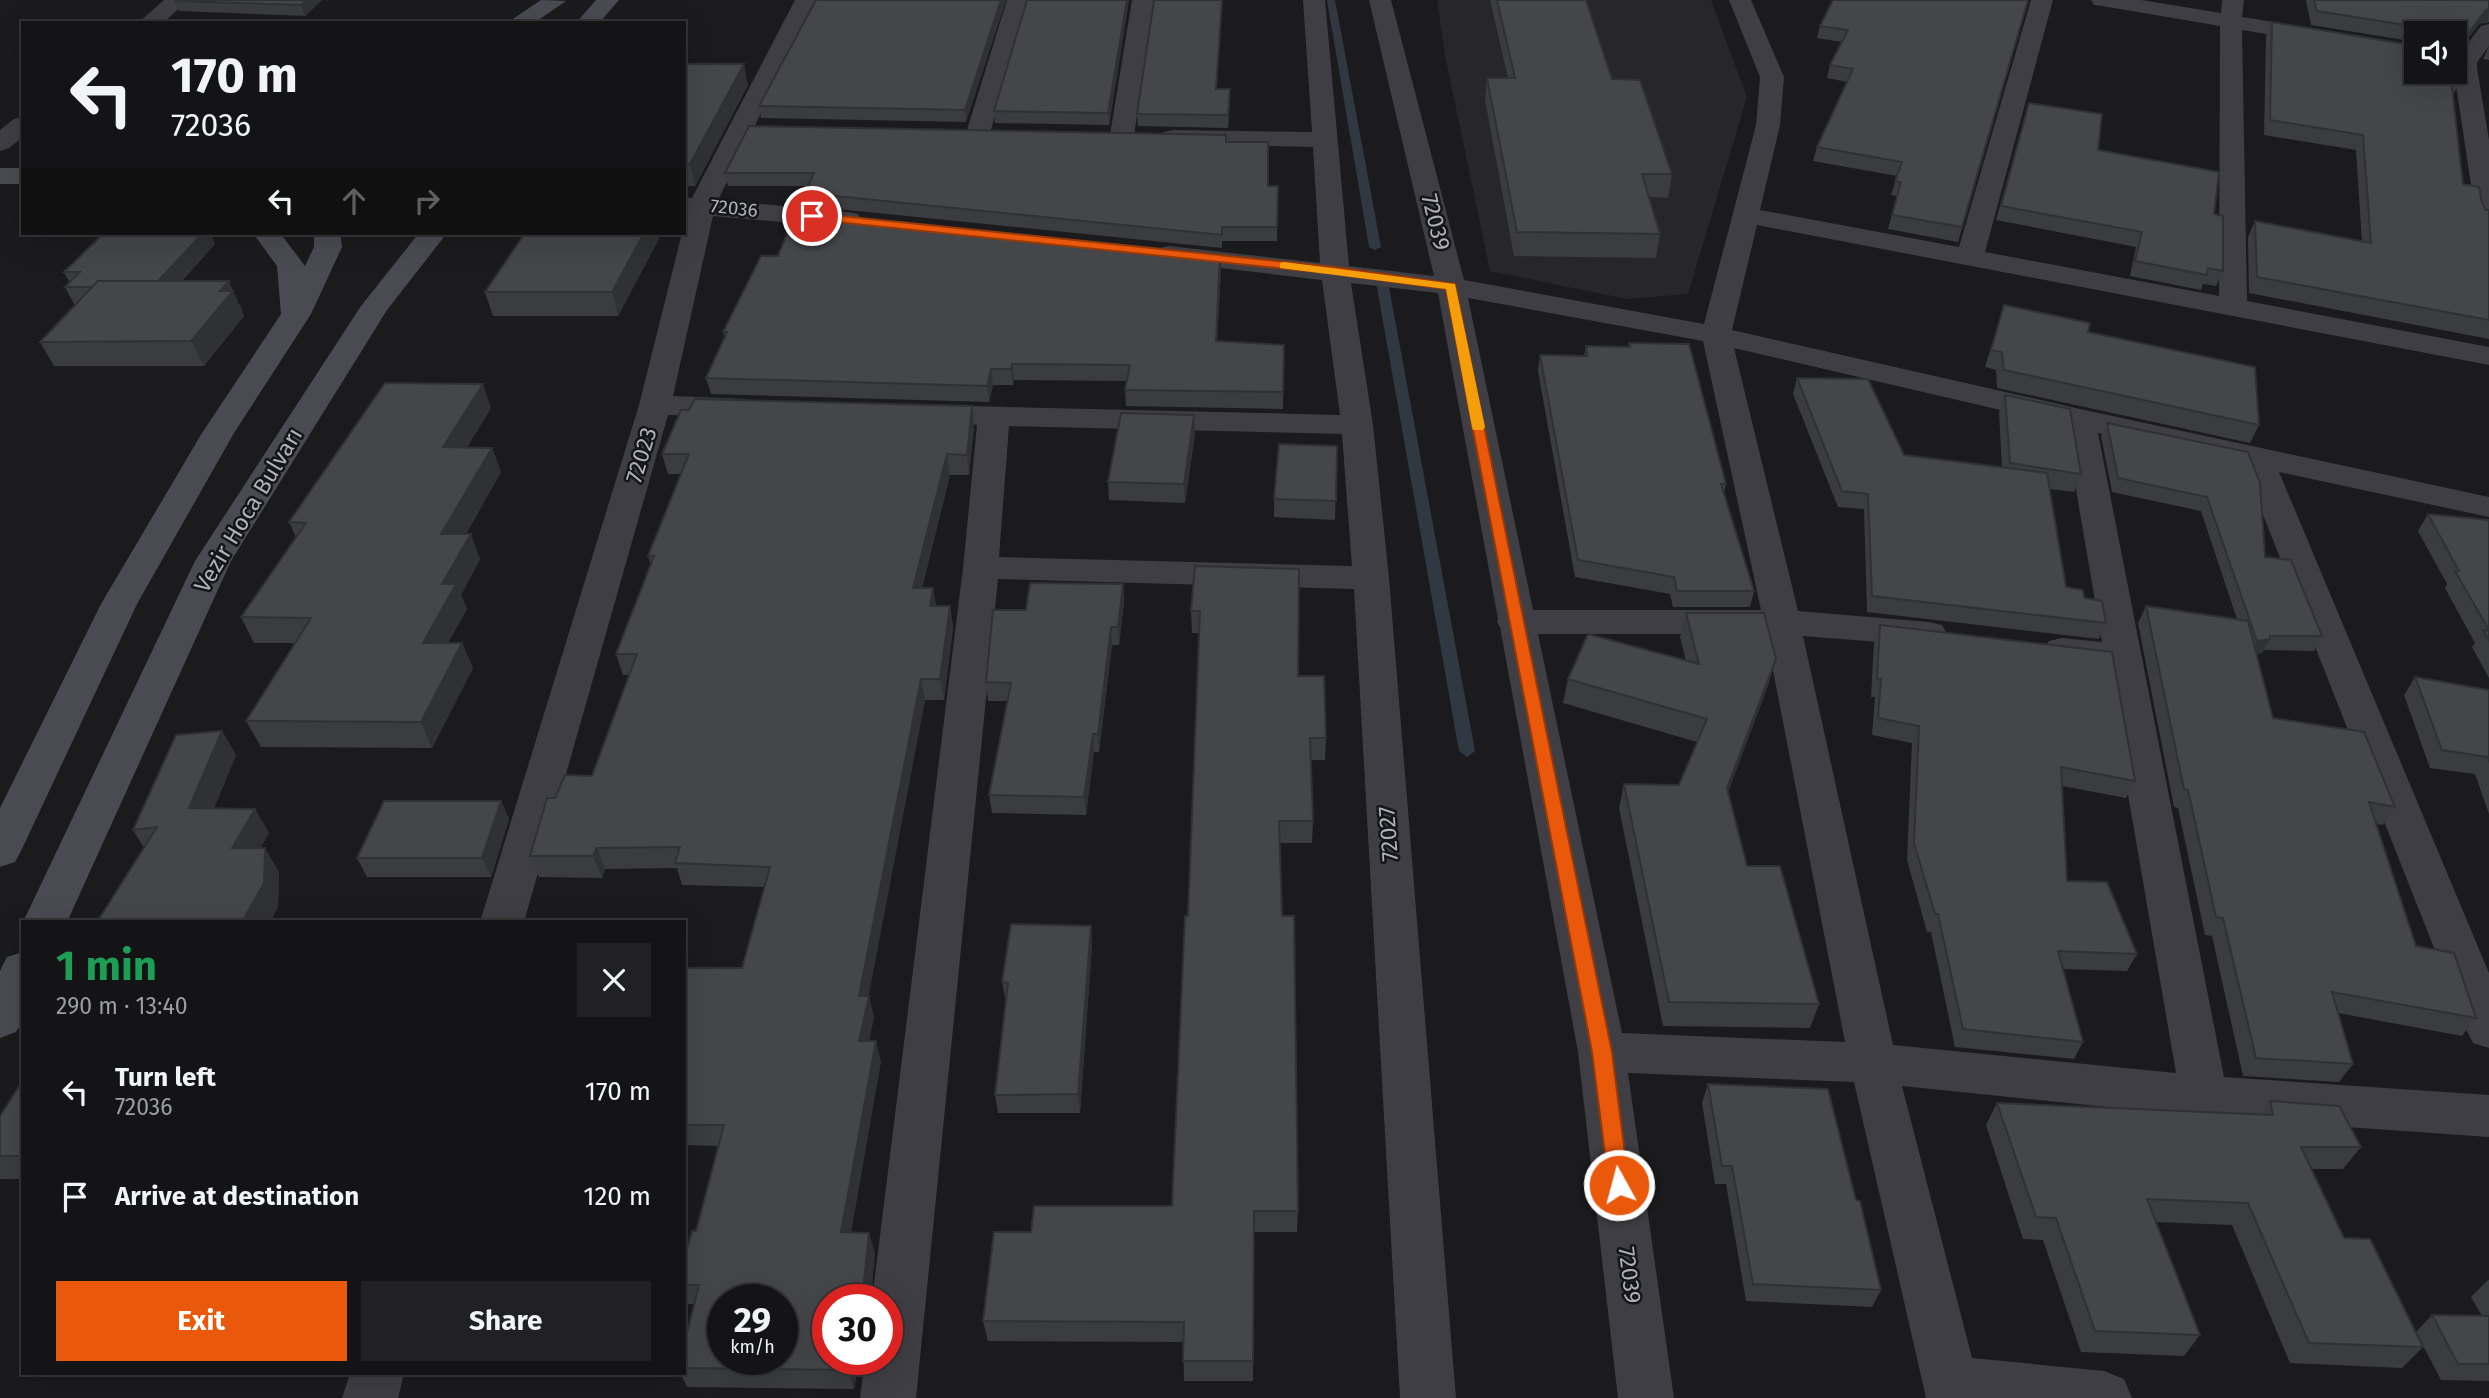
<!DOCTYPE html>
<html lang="en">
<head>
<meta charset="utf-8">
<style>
  body { margin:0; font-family:"Fira Sans",sans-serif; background:#212123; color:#f1f3f6; height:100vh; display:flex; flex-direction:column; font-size:26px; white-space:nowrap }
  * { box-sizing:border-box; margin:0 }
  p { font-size:23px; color:#9d9ea1 }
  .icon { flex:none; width:38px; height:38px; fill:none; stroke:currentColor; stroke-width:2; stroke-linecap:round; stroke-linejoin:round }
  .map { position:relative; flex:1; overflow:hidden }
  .sheet { position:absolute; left:21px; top:920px; width:665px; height:455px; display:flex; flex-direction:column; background:#141416; border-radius:0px; box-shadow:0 7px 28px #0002,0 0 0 2px #333335 }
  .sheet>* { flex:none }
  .guide { position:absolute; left:21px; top:21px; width:665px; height:214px; border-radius:0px; box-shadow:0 7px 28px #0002,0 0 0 2px #333335; background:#141416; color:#f1f3f6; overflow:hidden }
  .controls { position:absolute; left:2404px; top:21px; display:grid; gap:14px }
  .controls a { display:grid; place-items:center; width:63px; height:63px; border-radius:0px; background:#141416; box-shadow:0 7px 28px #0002,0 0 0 2px #333335; font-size:35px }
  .speed { position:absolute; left:707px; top:1284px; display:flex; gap:14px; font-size:35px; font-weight:700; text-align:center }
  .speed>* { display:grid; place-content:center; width:91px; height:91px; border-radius:50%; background:#141416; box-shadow:0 7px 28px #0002,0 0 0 2px #333335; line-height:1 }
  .speed small { font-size:18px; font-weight:400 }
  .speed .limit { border:10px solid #d22; background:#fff; color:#111 }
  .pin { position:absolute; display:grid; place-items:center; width:60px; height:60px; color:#fff; margin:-30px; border:4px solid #fff; border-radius:50%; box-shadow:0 2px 7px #0007 }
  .me { position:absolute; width:77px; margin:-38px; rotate:353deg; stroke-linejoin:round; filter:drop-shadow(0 0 5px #0008) }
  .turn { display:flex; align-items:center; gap:24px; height:147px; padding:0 35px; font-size:32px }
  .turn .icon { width:91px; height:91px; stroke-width:2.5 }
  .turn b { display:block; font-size:49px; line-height:60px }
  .lanes { display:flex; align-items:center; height:66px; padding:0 35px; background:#0003; justify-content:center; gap:35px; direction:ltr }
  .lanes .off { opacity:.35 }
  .round { display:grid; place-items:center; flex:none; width:74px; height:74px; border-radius:0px; background:#212123 }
  .overview { display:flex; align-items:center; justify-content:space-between; height:119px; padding:0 35px }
  h1 { font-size:42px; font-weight:700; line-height:52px; color:#1e9e55 }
  .button { display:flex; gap:14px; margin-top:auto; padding:14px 35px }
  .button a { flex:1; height:80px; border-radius:0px; background:#ea580c; color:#fff; font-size:28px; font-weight:700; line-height:80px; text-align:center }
  .button a+a { background:#212123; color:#f1f3f6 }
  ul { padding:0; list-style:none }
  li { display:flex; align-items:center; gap:21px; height:105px; padding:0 35px }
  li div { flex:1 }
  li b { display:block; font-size:26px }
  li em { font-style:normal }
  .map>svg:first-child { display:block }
</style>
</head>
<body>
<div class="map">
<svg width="2489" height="1398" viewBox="0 0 2489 1398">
  <rect width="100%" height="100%" fill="#1b1b1d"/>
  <polygon fill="#27272a" points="1437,0 1711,0 1747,97 1688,294 1627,299 1490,271 1445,55"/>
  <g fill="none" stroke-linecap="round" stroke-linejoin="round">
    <g fill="#303941" fill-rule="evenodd">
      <polygon points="1327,0 1335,0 1381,247 1375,250 1369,247"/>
      <polygon points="1382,279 1388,282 1475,751 1467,757 1459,751 1376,282"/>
    </g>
    <g fill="#3e3e44" fill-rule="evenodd">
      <polygon points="164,0 188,0 163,23 138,23"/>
      <polygon points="795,0 817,0 718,200 848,212 858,214 861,220 858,226 848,228 713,216 673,396 744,399 755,401 760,408 755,415 744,417 668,415 524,922 480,922 639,405 682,233 684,233 687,213 684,213 684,197 692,198"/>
      <polygon points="1007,0 1029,0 990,133 987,138 978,140 969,138 966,133"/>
      <polygon points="1132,0 1154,0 1134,135 1131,140 1122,142 1113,140 1110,135"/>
      <path d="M1303,0H1325L1349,266L1434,276L1369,0H1391L1464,280L1704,324L1756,125L1760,77L1729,0H1751L1784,77L1780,125L1760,210L1959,247L2031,0H2053L1985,252L2219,296L2220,26L2102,6L2094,5L2091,0H2141L2221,13L2222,0H2244L2242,17L2417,45V59L2242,30L2247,301L2489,347V365L1757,225L1732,330L2080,409L2489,497V517L2279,472L2489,973V1048L2473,1043L2466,1029L2243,464L2098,433L2224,1077L2489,1095V1137L2204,1117L1902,1086L1972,1358L2104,1371L2124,1379L2132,1398H1926L1854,1082L1628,1073L1674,1398H1618L1578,1052L1500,627L1497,622L1498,619L1438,293L1351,283L1373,425L1389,578L1456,1398H1400L1354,589L998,579L916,1398H860L865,1360H887V1300H872L963,568L977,425L958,422L953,415L958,408L969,406L1340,415L1322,280L1169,262L1159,260L1155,254L1159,248L1169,246L1320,263L1313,147L1173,144L1164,142L1161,137L1164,132L1173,130L1312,132ZM1468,298L1703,341L1761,610H1533ZM1734,348L2065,425L2102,642L2062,638L2049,641L2043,650L2049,659L2106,667L2176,1073L1893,1045L1803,636L1929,646L1942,643L1947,634L1942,625L1929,622L1798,611ZM1009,426L1342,434L1352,566L999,557ZM1538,634H1766L1845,1042L1622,1033Z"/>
      <polygon points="2489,24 2489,46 2477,62 2477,68 2489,140 2489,226 2480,224 2476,218 2454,72 2458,56 2481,26"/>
      <polygon points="23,117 23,137 9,148 0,151 0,130 14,119"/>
      <polygon points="350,1374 404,1374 398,1398 342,1398"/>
    </g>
    <g fill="#4a4b52" fill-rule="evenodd">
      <polygon points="541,0 566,1 534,23 507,23"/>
      <polygon points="596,0 619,0 599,23 576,23"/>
      <rect x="0" y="168" width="23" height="16"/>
      <polygon points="253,233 280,233 305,266 314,247 314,233 340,233 342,247 311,314 234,433 137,604 21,851 15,862 0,867 0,808 101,604 202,433 281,314 277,266"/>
      <polygon points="419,233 447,233 387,310 231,561 67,922 23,922 195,561 361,306"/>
      <polygon points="23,952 23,1020 16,1032 0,1038 0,971 7,957"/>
    </g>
  </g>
  <g fill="#3b3c40">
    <polygon points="177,0 322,0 305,16 179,11 175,1"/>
    <polygon points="816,0 1006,0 966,122 761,118 759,106"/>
    <polygon points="1129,0 1109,125 995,123 994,111"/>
    <polygon points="1490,0 1586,0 1612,79 1672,174 1668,198 1649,197 1660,234 1656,258 1514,256 1485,100 1487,78 1508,78"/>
    <polygon points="2028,0 1958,242 1888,229 1897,196 1891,195 1897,176 1813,161 1817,147 1847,82 1827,78 1830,65 1842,42 1817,38 1820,26"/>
    <polygon points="2306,0 2489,0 2489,22 2479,24 2456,54 2461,80 2453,95 2463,184 2482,203 2486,210 2489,210 2489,339 2249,293 2248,237 2255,221 2362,242 2356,150 2264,135 2266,37 2272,22 2455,72 2455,33 2417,33 2417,42 2311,25"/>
    <polygon points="2489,46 2489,60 2483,59"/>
    <polygon points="684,64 748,85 695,186 689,186 684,192"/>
    <polygon points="1217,89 1230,102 1228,128 1138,126 1137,114"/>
    <polygon points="2029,103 2098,150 2214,214 2223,271 2216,286 2203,284 2201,290 2130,276 2136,247 1996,220"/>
    <polygon points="1226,142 1268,186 1278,186 1277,241 1222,241 1222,248 808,206 805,193 808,186 728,186 725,173"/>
    <polygon points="525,233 662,233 618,316 493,316 485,292"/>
    <polygon points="215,244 182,281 240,305 244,316 204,366 54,366 40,342 76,304 74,304 65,287 70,283 64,272"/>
    <polygon points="1221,270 1217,341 1284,345 1283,409 1126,406 1125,390 1127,381 1014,380 1013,385 993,385 989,402 711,394 706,378 725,338 723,332"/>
    <polygon points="2004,305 2088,332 2259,425 2250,443 1997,388 1996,370 1985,367"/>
    <polygon points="1629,343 1726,484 1724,492 1754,591 1750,607 1673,607 1670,594 1575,577 1538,371 1540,355 1584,356 1586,346 1629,347"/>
    <polygon points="1797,378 1904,455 2002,468 1999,412 2005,395 2081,474 2074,492 2050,489 2066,587 2084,598 2106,623 2099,639 1867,612 1864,509 1838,507 1793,394"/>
    <polygon points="491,408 467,447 492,448 501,472 466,534 480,559 461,595 467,609 448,643 462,643 473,668 432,748 261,747 246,721 295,643 254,643 241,617 296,537 289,522"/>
    <polygon points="689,410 974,427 969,475 950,475 922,588 936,606 950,606 953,627 944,700 925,700 868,996 874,1017 869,1041 881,1061 851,1232 875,1253 859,1360 854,1389 687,1387 681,1374 684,1374 684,1344 694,1304 686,1304 684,1300 684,1260 696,1231 719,1146 684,1145 684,968 742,968 765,887 682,885 677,868 605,869 602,878 539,877 530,856 555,798 592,776 629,675 623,675 616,654 651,565 648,556 681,474 668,474 662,454"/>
    <polygon points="2107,423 2248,452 2265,557 2322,636 2314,651 2264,650 2262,653 2256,654 2273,718 2395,807 2383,825 2376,824 2416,946 2476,1018 2462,1036 2338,1013 2353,1064 2339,1082 2243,1076 2212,936 2205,935 2178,808 2174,807 2138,623 2146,606 2237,619 2201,511 2112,492 2101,436"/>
    <polygon points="1195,433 1185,503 1109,500 1108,482"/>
    <polygon points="1337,446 1335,520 1274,517 1274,499"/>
    <polygon points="2428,514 2489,520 2489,678 2472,647 2475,643 2445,588 2447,584 2418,531"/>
    <polygon points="1195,566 1298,676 1326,738 1325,760 1311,760 1313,821 1312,843 1279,843 1282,916 1298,1211 1297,1232 1254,1232 1253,1381 1184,1381 1183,1342 988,1341 983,1321 1031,1232 1172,1206 1188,916 1199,633 1192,633 1191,611"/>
    <polygon points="1123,584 1124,602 1119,645 1112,645 1099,752 1094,752 1086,815 992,813 989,795 1007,701 988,701 986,682 1026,610"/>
    <polygon points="1686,613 1769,683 1728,792 1747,866 1819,1004 1810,1028 1663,1026 1619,808 1624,784 1679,785 1697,742 1563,703 1568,679 1686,661 1680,637"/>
    <polygon points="1880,625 2135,781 2126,798 2062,786 2067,881 2137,954 2127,971 2063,969 2083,1042 2074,1059 1955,1047 1931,932 1927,932 1907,860 1912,743 1872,735 1875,697 1871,697 1874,642"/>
    <polygon points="2415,677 2489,690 2489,814 2475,774 2430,768 2404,695"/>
    <polygon points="222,731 236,755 214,808 255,809 269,833 260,848 279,872 278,907 270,922 97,922 144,848 133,830"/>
    <polygon points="501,801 509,819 491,877 367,877 357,858"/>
    <polygon points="1091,926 1092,945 1080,1113 998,1113 995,1095 1006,1001 1002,982"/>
    <polygon points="23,1080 23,1179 0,1179 0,1116"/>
    <polygon points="1708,1084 1856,1200 1881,1290 1872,1307 1746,1301 1726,1184 1715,1184 1702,1103"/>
    <polygon points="2270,1101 2361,1147 2343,1169 2312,1169 2344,1238 2423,1347 2402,1368 2290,1363 2232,1225 2156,1222 2200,1335 2184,1356 2081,1352 2043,1240 2023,1239 1986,1125 1997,1103 2261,1114"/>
    <polygon points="2488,1280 2489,1280 2489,1381 2441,1380 2416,1332 2432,1315 2482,1316 2471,1297"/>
  </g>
  <g fill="#303134">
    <polygon points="307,0 322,0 305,16 301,5"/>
    <polygon points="1001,0 1006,0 966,122 965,110"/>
    <polygon points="1127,0 1129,0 1109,125 1108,113"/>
    <polygon points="1222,0 1223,0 1216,101 1216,89"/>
    <polygon points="2489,9 2488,21 2479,24 2456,55 2463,40 2486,10"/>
    <polygon points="744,64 748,85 695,186 690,164"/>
    <polygon points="1230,89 1230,102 1228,128 1228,115"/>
    <polygon points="684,165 689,186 684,192"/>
    <polygon points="203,233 210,233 215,244 161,304 153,287"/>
    <polygon points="644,233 662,233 618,316 612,292"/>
    <polygon points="1220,255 1221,270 1216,357 1216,341"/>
    <polygon points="229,281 244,316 204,366 191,341 220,291"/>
    <polygon points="1012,364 1014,380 1013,385 1011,369"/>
    <polygon points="991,369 993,385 989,402 987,386"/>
    <polygon points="483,384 491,408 452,472 443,447"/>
    <polygon points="972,406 974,427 969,475 967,455"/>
    <polygon points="1194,415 1195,433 1185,503 1184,484"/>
    <polygon points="492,448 501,472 451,559 441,534"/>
    <polygon points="947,454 950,475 917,609 913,588"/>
    <polygon points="471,534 480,559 461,595 467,609 434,668 423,643 442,584"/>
    <polygon points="1123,584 1124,602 1119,645 1118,627"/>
    <polygon points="933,588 937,609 930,606"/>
    <polygon points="950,606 953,627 944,700 940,679"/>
    <polygon points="1111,627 1112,645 1099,752 1098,734"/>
    <polygon points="2270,639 2262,653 2249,656 2257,641"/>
    <polygon points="462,643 473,668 432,748 421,722"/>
    <polygon points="1776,659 1769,683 1720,812 1727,788"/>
    <polygon points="921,679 925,700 865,1015 869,996 874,1017 865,1061 859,1041 859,996"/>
    <polygon points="222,731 236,755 204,832 189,808"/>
    <polygon points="1093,734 1094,752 1086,815 1084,797"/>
    <polygon points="501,801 509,819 491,877 482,858"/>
    <polygon points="255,809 269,833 246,872 232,848"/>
    <polygon points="265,848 279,872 278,907 270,922 242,922"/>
    <polygon points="597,848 605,869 602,878 593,856"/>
    <polygon points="1091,926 1092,945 1080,1113 1078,1094"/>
    <polygon points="876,1041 881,1061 847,1252 841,1232"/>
    <polygon points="869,1233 875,1253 871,1300 861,1300"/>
    <polygon points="849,1360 859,1360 854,1389 848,1370"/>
  </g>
  <g fill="#45464a" stroke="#303134" stroke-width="2" fill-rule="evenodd">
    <polygon points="177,0 307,0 301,5 175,1"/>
    <polygon points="816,0 1001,0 965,110 759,106"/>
    <polygon points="1027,0 1127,0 1108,113 994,111"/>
    <polygon points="1154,0 1222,0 1216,89 1230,89 1228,115 1137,114"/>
    <polygon points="1497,0 1586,0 1612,79 1640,80 1672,174 1642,174 1660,234 1517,232 1487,78 1515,78"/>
    <polygon points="1833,0 2028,0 1962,227 1892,215 1901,182 1895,181 1902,162 1817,147 1853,69 1830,65 1848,30 1820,26"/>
    <polygon points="2314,0 2489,0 2489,9 2486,10 2463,40 2455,39 2455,33 2425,33 2424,28 2317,11"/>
    <polygon points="2272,22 2417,46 2417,72 2455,72 2455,46 2461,80 2451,79 2463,184 2479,187 2482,203 2486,210 2489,210 2489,320 2257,277 2255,221 2371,243 2363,135 2270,120"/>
    <polygon points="684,64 744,64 690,164 684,164"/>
    <polygon points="2029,103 2102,114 2098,150 2219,172 2214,214 2223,216 2223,271 2208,268 2207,275 2135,261 2142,232 2001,206"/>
    <polygon points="749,126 1226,135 1226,142 1268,142 1268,186 1278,186 1277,227 1222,227 1222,235 805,193 814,173 725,173"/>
    <polygon points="796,212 1220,255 1216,341 1284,345 1283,392 1125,390 1130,365 1012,364 1011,369 991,369 987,386 706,378 727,332 723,332 761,256 778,256"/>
    <polygon points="104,233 203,233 158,281 98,281 92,287 65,287 80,272 64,272"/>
    <polygon points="525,233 644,233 612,292 485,292"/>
    <polygon points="98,281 229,281 220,291 233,291 191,341 40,342"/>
    <polygon points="2004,305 2090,323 2088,332 2255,367 2259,425 2004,370 2002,352 1991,350"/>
    <polygon points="1629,343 1689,344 1726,484 1721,484 1754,591 1677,591 1674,577 1578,560 1540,355 1587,356 1586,346 1630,347"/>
    <polygon points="1797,378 1868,379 1904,455 2047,473 2066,587 2083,590 2084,598 2102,601 2106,623 1872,596 1868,494 1842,491"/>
    <polygon points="385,383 483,384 443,447 492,448 441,534 471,534 442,584 456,584 423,643 462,643 421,722 246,721 311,618 241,617 306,523 289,522"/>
    <polygon points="2005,395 2070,409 2081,474 2010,463"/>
    <path d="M695,399L972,406L967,455L947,454L913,588H933L930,606H950L940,679H921L859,996H869L859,1041H876L841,1232L869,1233L864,1282L861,1300H828V1360H849L848,1370L684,1368V1344L699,1285H684V1260L692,1231H696L724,1125H684V968H742L770,867L675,863L680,847L597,848L593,856H530L547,798H555L565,775L592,776L637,654H616L654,556H648L689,454H662L681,410H689ZM723,1300H782V1360H723Z"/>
    <polygon points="1121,413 1194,415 1184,484 1108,482"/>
    <polygon points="2107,423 2248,452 2260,483 2265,557 2291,560 2322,636 2270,636 2270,639 2257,641 2207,497 2118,478"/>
    <polygon points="1279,444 1337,446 1336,501 1274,499"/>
    <polygon points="2428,514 2489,520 2489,630 2455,571 2459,571"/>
    <polygon points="1195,566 1299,569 1298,676 1324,676 1326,738 1310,738 1313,821 1279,821 1282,916 1294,916 1298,1211 1254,1211 1253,1361 1183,1361 1184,1322 983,1321 994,1232 1031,1232 1034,1206 1172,1206 1185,916 1188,916 1200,611 1191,611"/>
    <polygon points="1030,583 1123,584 1118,627 1111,627 1098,734 1093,734 1084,797 989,795 1011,683 986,682 993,610 1026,610"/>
    <polygon points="2146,606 2248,621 2273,718 2364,732 2395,807 2369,802 2416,946 2454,953 2476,1018 2332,992 2353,1064 2256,1058 2223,918 2216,917 2188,790 2184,789"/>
    <polygon points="1686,613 1764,613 1776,659 1727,788 1747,866 1780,866 1819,1004 1669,1002 1624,784 1679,785 1707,719 1568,679 1588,634 1699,664"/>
    <polygon points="1880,625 2112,652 2135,781 2061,767 2067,881 2107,882 2137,954 2058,951 2083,1042 1963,1029 1938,914 1935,914 1914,843 1919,726 1878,718 1881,679 1877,679"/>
    <polygon points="2483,630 2489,631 2489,640"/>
    <polygon points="2415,677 2489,690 2489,762 2487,757 2442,750"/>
    <polygon points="222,731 189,808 255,809 232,848 265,848 264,883 242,922 97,922 157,827 133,830 176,735"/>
    <polygon points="384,801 501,801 482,858 357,858"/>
    <polygon points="1011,924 1091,926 1078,1094 995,1095 1008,983 1002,982"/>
    <polygon points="23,1080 23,1156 0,1156 0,1116"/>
    <polygon points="1708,1084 1828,1089 1856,1200 1860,1201 1881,1290 1753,1284 1732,1166 1722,1166"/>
    <polygon points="2270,1101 2339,1106 2361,1147 2301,1147 2344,1238 2370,1239 2423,1347 2309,1343 2248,1203 2147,1199 2200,1335 2095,1331 2056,1218 2036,1217 1997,1103 2273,1115"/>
    <polygon points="2432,1315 2489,1316 2489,1364 2458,1364"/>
  </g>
  <polygon fill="#ea580c" stroke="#983908" stroke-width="2" points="812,213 1335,267 1455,284 1612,1052 1629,1185 1626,1192 1619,1194 1612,1192 1609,1185 1592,1052 1446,289 1335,274 808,219 808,214"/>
  <polygon fill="#f59e0b" points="1284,262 1455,284 1485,427 1483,430 1473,430 1472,427 1446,289 1280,268 1280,263"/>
  <g text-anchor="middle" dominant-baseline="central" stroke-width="5" stroke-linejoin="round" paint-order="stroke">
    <g font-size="19" fill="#aeb1bc" stroke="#161618">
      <text transform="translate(734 208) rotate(6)">72036</text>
    </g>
    <g font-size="23" fill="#aeb1bc" stroke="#161618">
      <text transform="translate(1436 222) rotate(76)">72039</text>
      <text transform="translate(641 455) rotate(-73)">72023</text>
      <text transform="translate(248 510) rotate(-59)">Vezir Hoca Bulvarı</text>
      <text transform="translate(1388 834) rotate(-94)">72027</text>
      <text transform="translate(1630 1275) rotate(83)">72039</text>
    </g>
  </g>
</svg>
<div class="controls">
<a><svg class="icon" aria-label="sound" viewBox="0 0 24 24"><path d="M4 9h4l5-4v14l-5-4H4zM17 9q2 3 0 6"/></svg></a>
</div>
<div class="speed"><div>29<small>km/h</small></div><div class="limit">30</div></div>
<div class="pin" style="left:812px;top:216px;background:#d93025"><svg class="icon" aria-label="arrive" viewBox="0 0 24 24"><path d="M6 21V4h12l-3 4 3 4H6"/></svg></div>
<svg class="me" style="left:1619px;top:1185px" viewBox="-20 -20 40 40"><circle r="17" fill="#ea580c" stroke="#fff" stroke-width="3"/><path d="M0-11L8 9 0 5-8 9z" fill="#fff"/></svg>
<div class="guide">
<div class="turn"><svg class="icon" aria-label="left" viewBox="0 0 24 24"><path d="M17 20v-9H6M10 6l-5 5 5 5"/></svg><div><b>170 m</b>72036</div></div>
<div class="lanes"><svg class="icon" aria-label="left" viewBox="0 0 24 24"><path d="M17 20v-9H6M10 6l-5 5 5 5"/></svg><svg class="icon off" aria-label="ahead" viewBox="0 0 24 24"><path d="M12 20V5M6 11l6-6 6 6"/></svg><svg class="icon off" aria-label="right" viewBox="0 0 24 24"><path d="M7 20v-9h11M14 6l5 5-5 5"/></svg></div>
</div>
<section class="sheet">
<div class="overview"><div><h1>1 min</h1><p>290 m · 13:40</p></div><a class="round"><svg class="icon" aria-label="close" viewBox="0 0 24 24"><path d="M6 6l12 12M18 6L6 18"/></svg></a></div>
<ul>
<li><svg class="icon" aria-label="left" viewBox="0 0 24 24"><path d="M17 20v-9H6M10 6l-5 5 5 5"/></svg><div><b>Turn left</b><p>72036</p></div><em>170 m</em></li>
<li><svg class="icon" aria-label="arrive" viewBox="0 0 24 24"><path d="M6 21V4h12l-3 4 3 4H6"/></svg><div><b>Arrive at destination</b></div><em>120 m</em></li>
</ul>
<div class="button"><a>Exit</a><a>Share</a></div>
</section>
</div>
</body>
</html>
